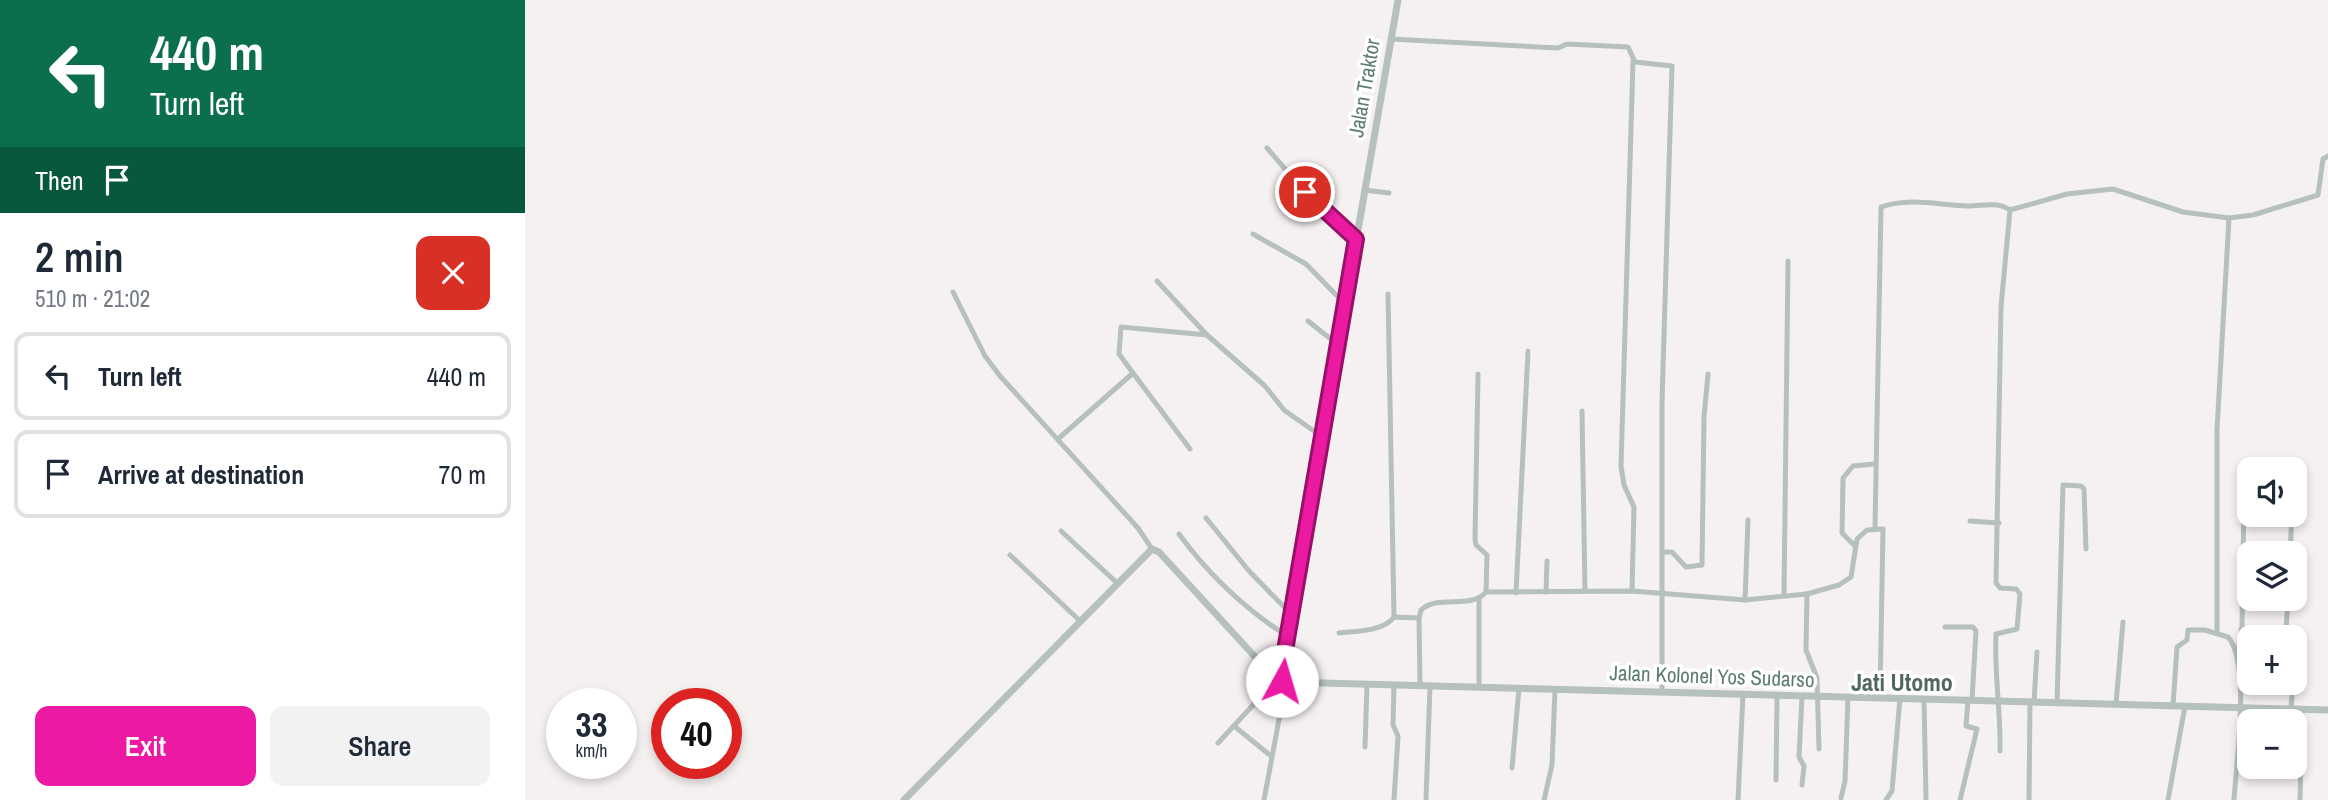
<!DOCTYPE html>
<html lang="en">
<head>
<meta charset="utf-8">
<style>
  body { margin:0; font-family:"Archivo Narrow",sans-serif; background:#f2f2f3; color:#1f2937; height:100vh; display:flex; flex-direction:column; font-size:26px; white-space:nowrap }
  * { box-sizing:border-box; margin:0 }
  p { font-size:23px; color:#747a83 }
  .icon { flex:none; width:38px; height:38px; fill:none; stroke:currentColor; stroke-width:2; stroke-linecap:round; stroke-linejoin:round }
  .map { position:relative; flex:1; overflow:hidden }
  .details { display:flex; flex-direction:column; background:#fff; width:525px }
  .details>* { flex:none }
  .banner { background:#0b6e4f; color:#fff; overflow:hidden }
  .fabs { position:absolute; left:1712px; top:457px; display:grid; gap:14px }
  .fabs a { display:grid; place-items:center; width:70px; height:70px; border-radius:14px; background:#fff; box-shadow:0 4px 10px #0003; font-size:35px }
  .speed { position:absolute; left:21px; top:688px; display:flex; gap:14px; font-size:35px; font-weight:700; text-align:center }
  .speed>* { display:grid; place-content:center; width:91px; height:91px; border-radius:50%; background:#fff; box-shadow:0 4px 10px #0003; line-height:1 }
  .speed small { font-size:18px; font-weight:400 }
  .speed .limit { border:10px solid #d22; background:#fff; color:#111 }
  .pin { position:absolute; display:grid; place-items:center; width:60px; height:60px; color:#fff; margin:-30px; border:4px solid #fff; border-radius:50%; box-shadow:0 2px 7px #0007 }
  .me { position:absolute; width:77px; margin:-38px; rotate:6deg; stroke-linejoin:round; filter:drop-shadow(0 0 5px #0008) }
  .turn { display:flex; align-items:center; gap:24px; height:147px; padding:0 35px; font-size:32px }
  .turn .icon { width:91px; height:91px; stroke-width:2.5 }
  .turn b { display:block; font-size:49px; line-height:60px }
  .then { display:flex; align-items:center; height:66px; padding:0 35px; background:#0003; gap:14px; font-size:26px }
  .round { display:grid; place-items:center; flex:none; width:74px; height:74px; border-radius:14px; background:#f2f2f3 }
  .head { display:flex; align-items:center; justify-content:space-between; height:119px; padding:0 35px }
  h1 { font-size:42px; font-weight:600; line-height:52px }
  .primary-button { display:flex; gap:14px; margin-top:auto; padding:14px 35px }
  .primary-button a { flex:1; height:80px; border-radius:14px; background:#ec19a2; color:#fff; font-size:28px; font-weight:600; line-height:80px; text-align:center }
  .primary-button a+a { background:#f2f2f3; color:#1f2937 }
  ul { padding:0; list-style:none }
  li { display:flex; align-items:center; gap:21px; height:88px; margin:0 14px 10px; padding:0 21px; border:4px solid #e0e1e3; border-radius:14px }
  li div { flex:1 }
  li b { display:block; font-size:26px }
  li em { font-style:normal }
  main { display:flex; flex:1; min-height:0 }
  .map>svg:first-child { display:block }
</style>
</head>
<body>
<main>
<section class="details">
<div class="banner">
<div class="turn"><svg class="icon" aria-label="left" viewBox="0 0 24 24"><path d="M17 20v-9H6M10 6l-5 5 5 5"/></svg><div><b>440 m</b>Turn left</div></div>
<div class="then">Then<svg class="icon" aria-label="arrive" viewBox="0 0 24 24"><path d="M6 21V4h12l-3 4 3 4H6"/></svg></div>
</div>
<div class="head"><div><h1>2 min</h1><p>510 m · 21:02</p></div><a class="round" style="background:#d93025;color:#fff"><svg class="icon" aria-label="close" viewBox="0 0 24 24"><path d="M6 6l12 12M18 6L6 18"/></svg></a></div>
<ul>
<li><svg class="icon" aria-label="left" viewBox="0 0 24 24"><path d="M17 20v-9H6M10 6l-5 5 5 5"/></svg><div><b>Turn left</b></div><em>440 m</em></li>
<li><svg class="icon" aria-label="arrive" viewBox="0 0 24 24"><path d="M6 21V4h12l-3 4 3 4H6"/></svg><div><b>Arrive at destination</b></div><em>70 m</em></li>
</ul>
<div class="primary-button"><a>Exit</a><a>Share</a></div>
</section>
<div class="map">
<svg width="1803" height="800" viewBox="0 0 1803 800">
  <rect width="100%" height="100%" fill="#f5f1f0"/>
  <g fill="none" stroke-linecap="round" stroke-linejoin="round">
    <g stroke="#b6c0bc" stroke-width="5">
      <polyline points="866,39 1033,48 1042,44 1103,47 1110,62 1147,66 1137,402 1137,692"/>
      <polyline points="742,148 780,192 830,239"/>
      <polyline points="839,190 864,193"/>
      <polyline points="728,234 781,264 819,303"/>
      <polyline points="632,281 682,335 740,386 759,410 796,436"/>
      <polyline points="428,292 460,356 475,376 613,528 627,549"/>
      <polyline points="863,294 869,617"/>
      <polyline points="783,321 812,344"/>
      <polyline points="608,373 665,449"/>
      <polyline points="953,374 950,539 951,545 962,555 961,592"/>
      <polyline points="1057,411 1060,590"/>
      <polyline points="533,439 608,373 594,354 596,327 682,335"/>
      <polyline points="681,518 724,571 766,614"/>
      <polyline points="1445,521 1474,523"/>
      <path d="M1350,528L1356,207C1386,197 1412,205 1443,206C1458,206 1471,201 1485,210"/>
      <polyline points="536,531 591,582"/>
      <path d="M654,534C684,575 720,609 762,636"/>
      <polyline points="1329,545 1317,533 1318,478 1328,466 1349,464"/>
      <polyline points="1138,552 1147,552 1161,567 1177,565 1179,417 1183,374"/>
      <polyline points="1765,553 1767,514"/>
      <polyline points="485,555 554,620"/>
      <polyline points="1107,591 1109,507 1099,485 1096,466 1108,61"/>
      <polyline points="1021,592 1022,561"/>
      <polyline points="991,593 1003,351"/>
      <polyline points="1282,594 1314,585 1326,577 1332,539 1342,530 1358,529 1355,698"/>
      <polyline points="1259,595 1263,261"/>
      <polyline points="1763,598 1761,630 1767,637"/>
      <polyline points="954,599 954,687"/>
      <polyline points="1220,600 1223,520"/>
      <polyline points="1420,627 1448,627 1451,631 1447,700"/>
      <polyline points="1692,632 1692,430 1704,218"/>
      <path d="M814,633C830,631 858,632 869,617L894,618"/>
      <polyline points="1769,642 1772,660 1769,675"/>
      <polyline points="1713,652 1717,626 1719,500"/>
      <path d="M895,686L894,618L896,610C913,594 946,610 961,592L1107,591L1220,600L1282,594L1281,650L1292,678L1294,749"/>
      <polyline points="1277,696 1274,757 1279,766 1277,785"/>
      <polyline points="1399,699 1401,800"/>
      <polyline points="1509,702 1512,652"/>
      <polyline points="1532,703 1538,485 1556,486 1559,489 1561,549"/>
      <polyline points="1591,704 1598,622"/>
      <path d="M1648,706L1652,647L1662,640L1663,630H1680L1703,637C1726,663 1711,764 1709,800"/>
      <polyline points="1766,709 1768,682"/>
      <polyline points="709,726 746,756"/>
      <polyline points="693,743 753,678"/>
      <polyline points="840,747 842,684"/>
      <path d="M1475,751C1476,712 1469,674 1471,634L1492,629L1495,594L1491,589L1475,588L1471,583L1476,307L1485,210L1542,194L1588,189L1658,212L1704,218L1728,215L1793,195L1798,159L1803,156"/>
      <polyline points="987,768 994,688"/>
      <polyline points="1251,780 1252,695"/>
      <polyline points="1316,798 1320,781 1323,697"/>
      <polyline points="739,800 761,682"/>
      <polyline points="869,800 873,736 868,725 869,685"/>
      <polyline points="901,800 905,686"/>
      <polyline points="1019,800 1027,765 1030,689"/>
      <polyline points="1213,800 1218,694"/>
      <polyline points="1361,800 1367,791 1375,698"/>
      <polyline points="1435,800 1452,729 1441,726 1443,700"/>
      <polyline points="1504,800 1505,702"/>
      <polyline points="1643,800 1660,706"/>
      <polyline points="1775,800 1777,709"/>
    </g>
    <g stroke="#b6c0bc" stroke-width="7">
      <polyline points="753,678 758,662 873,0"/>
      <polyline points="379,800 627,549 634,552 743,671 761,682 1803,710"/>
    </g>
  </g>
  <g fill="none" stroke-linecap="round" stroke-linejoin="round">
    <g stroke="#991069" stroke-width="18">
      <polyline id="route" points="757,681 752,678 757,668 831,239 780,192"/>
    </g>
    <use href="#route" stroke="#ec19a2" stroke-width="12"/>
  </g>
  <g text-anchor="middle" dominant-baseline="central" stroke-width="7" stroke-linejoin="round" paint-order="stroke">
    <g font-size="21" fill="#5e7d70" stroke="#fff">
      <text transform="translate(839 88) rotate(-80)">Jalan Traktor</text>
      <text transform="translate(1187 676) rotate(2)">Jalan Kolonel Yos Sudarso</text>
    </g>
    <g font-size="24" font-weight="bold" fill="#50685e" stroke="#fff">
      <text x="1377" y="682">Jati Utomo</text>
    </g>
  </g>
</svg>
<div class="fabs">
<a><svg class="icon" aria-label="sound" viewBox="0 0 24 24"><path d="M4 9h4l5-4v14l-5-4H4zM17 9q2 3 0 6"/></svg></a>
<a><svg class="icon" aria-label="layers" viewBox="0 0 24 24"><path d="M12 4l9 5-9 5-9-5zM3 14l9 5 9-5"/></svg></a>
<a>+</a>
<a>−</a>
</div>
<div class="speed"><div>33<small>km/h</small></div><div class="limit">40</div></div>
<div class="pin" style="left:780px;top:192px;background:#d93025"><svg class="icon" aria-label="arrive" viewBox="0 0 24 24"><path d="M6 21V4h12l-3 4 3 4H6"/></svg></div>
<svg class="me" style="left:757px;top:681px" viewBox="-20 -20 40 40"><circle r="19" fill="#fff"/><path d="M0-13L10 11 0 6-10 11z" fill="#ec19a2"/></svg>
</div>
</main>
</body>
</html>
